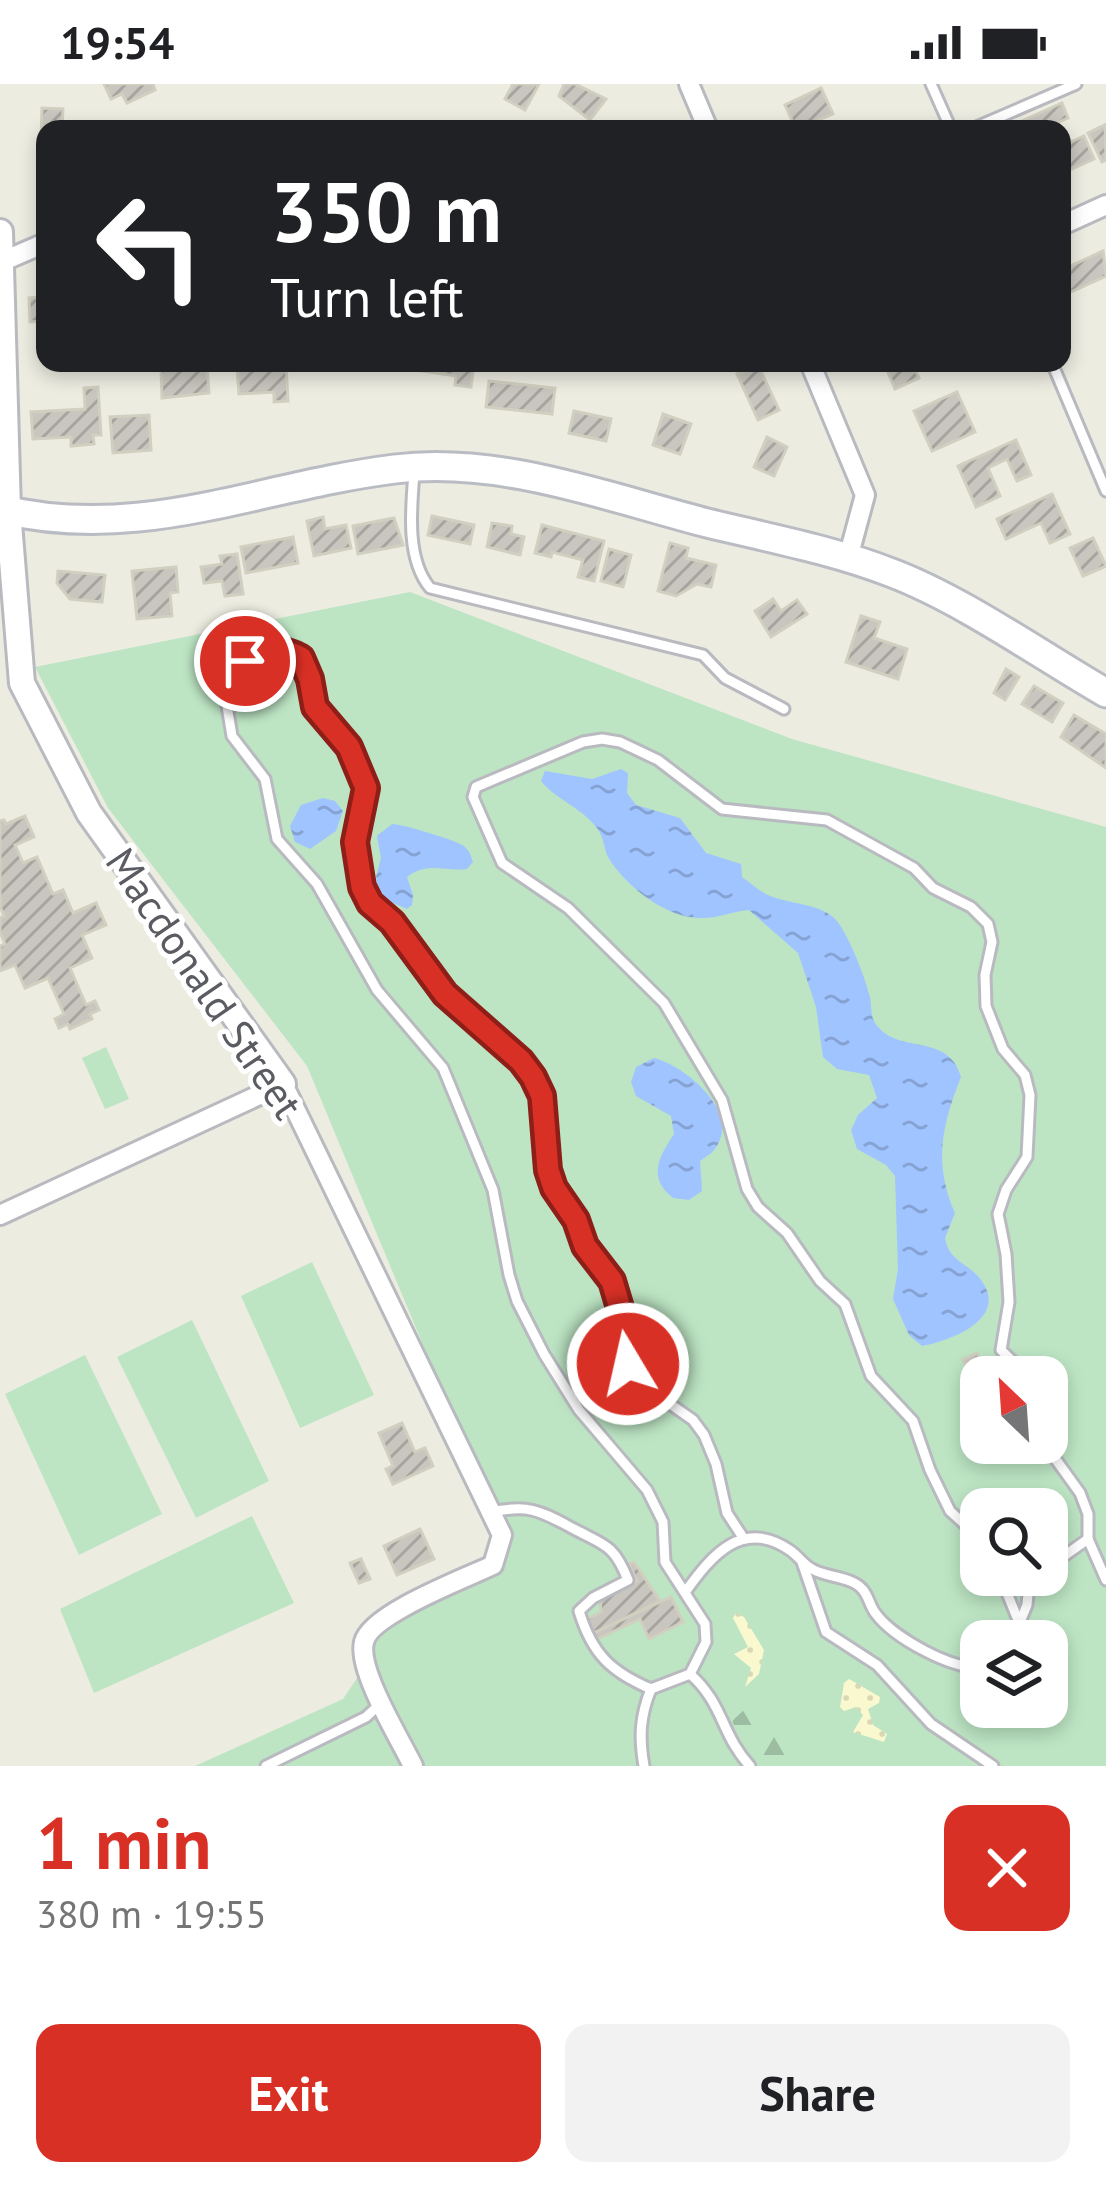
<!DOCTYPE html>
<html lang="en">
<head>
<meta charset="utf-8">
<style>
  body { margin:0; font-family:"PT Sans",sans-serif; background:#f2f2f2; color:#202124; height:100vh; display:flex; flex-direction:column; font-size:45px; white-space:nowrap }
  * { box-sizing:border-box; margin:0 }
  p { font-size:39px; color:#757577 }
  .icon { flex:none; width:66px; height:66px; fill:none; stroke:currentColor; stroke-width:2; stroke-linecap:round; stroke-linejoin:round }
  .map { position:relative; height:1682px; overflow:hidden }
  .drawer { display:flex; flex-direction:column; background:#fff; flex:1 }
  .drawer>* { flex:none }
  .guide { position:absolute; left:36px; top:36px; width:1035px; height:252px; border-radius:24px; box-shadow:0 6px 18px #0003; background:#202124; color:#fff; overflow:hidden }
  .needle { width:78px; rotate:335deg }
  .controls { position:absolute; left:960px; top:1272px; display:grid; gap:24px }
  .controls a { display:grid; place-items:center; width:108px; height:108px; border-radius:24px; background:#fff; box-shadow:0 6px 18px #0003; font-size:60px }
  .pin { position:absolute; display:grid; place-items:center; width:102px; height:102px; color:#fff; margin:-51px; border:6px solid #fff; border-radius:50%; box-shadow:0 3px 12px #0007 }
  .me { position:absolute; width:132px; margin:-66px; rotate:351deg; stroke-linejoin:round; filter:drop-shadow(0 0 9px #0008) }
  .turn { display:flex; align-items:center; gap:42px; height:252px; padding:0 36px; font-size:54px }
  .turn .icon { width:156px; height:156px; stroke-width:2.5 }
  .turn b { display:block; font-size:84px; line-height:102px }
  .round { display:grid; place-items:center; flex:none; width:126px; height:126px; border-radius:24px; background:#f2f2f2 }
  .headline { display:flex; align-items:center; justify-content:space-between; height:204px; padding:0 36px }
  h1 { font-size:72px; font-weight:700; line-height:90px; color:#d93025 }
  .button { display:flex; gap:24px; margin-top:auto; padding:24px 36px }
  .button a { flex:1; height:138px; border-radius:24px; background:#d93025; color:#fff; font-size:48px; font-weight:700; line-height:138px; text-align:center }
  .button a+a { background:#f2f2f2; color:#202124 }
  .status { display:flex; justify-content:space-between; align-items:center; height:84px; padding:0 60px; background:#fff; direction:ltr }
  .status svg { height:33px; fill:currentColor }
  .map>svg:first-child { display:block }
</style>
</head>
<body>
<div class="status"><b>19:54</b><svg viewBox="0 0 49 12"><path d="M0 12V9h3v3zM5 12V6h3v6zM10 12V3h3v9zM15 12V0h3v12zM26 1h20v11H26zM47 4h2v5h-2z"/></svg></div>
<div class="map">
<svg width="1106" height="1682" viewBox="0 0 1106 1682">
  <defs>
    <pattern id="forest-firs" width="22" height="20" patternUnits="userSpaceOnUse" patternTransform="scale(3)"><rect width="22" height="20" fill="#bde5c4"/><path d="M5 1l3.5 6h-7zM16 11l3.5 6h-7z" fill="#9dbda3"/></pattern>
    <pattern id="sand-dots" width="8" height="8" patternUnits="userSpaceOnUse" patternTransform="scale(3)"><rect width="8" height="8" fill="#faf8cf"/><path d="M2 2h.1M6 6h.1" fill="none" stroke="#d9d7b4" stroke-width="1.8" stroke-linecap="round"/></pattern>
    <pattern id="water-ripples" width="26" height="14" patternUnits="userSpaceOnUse" patternTransform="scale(3)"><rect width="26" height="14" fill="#9fc4ff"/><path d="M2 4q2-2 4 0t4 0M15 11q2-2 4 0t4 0" fill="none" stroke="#85a2d2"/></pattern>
    <pattern id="building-hatch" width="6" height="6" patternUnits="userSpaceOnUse" patternTransform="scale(3)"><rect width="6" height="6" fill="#c8c6be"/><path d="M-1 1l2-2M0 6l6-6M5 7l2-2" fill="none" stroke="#a5a49e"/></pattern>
  </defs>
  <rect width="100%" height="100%" fill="#edece1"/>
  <g fill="#bde5c4" fill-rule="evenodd">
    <path d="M410,508L792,655L1106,743V1682H195L343,1615L365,1582L374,1541L493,1482L502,1451L307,982L108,724L35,583ZM981,1293H1047V1359H981ZM981,1425H1047V1491H981ZM981,1557H1047V1623H981Z"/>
    <polygon points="106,963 129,1015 105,1025 82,974"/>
    <polygon points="312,1178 374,1311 300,1344 241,1212"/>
    <polygon points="192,1236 269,1397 196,1434 117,1273"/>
    <polygon points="85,1271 162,1430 79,1471 5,1310"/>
    <polygon points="252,1432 294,1519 94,1609 60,1525"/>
  </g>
  <polygon fill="url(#forest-firs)" points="745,1625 812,1682 765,1682 744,1661 732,1637"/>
  <g fill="url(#sand-dots)">
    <polygon points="736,1529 744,1533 764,1566 759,1590 745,1603 751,1584 734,1570 748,1563 733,1534"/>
    <polygon points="849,1595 880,1613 879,1619 868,1625 873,1641 887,1650 884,1658 853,1648 863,1631 856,1623 844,1627 840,1623 844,1599"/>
  </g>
  <g fill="url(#water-ripples)">
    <path d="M621,685L628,689L627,709L636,721L680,734L706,769L741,780L742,793C752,800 761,809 773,813C792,820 819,820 834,834C846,844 865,893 869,910C872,917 870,930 874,937C894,973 948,946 961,993C942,1041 933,1079 955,1129L945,1154C949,1178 969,1179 981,1196C1010,1235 950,1257 922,1262L909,1251L893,1215L898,1185L895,1092L886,1081L857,1065L851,1046L858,1031L877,1014L869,991L837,985L823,973L816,923L798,869L749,826C733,827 719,834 703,834C668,835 631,806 611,778C603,767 605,754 597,744C581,723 555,715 541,697L545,687L592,695Z"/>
    <polygon points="323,714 335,717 343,727 336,747 310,765 295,758 290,742 301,721"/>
    <path d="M392,740C402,740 455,756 462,761C470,766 470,770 473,778L467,785C444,788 428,777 407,793L413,811L412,821L407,825L379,813L376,793L381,774L377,752Z"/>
    <path d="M654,974C684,981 743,1029 715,1065C711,1070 705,1073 700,1077L702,1107L689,1116L673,1114C647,1093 659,1073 674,1050L671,1032L636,1012L631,998L636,983Z"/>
  </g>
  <g fill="url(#building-hatch)" stroke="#d1cfbf" stroke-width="3">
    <polygon points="104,0 153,0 155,6 127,19 122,10 111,15"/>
    <polygon points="513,0 539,0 525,26 505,15"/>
    <polygon points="564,0 575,0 606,15 590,36 559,12"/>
    <polygon points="821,4 833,30 796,45 785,21"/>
    <polygon points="1062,19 1068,34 1043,45 1026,45 1022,37"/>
    <polygon points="42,24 63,25 62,45 45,45 45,61 41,61"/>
    <polygon points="1105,41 1106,76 1102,78 1088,49"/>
    <polygon points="1084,52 1094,75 1063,89 1062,62"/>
    <polygon points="1103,167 1106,192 1062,212 1062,186"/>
    <polygon points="45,213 45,237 30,238 29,214"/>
    <polygon points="265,279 286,279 288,317 274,318 274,308 239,310 237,284 265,282"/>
    <polygon points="417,279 474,279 471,303 455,301 456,292 416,286"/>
    <polygon points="884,279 912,279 919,294 895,305"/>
    <polygon points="758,281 779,326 758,336 737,290"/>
    <polygon points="207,283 209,309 162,314 161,286"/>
    <polygon points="489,297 555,304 552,330 486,323"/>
    <polygon points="98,303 101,351 93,351 94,360 71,362 71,353 33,355 31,328 85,325 84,304"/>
    <polygon points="957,308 975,348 932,367 914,327"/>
    <polygon points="574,327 611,335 606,357 569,349"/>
    <polygon points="663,330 691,340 680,370 653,361"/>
    <polygon points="149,331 151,366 113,369 110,333"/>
    <polygon points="767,353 787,363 774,392 754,383"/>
    <polygon points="1016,356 1031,391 1017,397 1007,375 988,384 1000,412 976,423 958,382"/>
    <polygon points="1052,410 1070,450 1050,459 1041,439 1006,455 997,435"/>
    <polygon points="432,432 474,441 470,460 428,451"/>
    <polygon points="323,433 325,445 346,441 351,464 314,472 307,437"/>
    <polygon points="394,434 403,461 358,470 353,442"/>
    <polygon points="492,439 512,442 511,450 524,453 520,471 487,463"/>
    <polygon points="542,441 604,457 594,497 578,493 583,476 552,468 551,473 535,469"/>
    <polygon points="293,453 298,479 246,489 241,463"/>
    <polygon points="1093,454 1106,482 1083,492 1070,464"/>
    <polygon points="670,459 688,464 686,474 716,481 711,503 697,500 676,512 658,507"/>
    <polygon points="609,465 631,471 623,503 601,497"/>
    <polygon points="237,470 243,510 225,512 222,497 204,499 201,483 222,480 220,472"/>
    <polygon points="176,483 178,508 170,509 172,532 137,535 132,487"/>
    <polygon points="58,487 105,491 102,518 70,515 57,499"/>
    <polygon points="773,515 781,527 797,516 807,530 771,553 755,527"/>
    <polygon points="861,532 880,538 874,554 907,565 898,595 846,578"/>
    <polygon points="1006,585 1019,593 1005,616 994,609"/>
    <polygon points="1034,602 1063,619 1052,638 1022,620"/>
    <polygon points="1074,631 1106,650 1106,684 1061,653"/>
    <polygon points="25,732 34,753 15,761 23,779 37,773 53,810 63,806 73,829 96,819 106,841 82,851 92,874 70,884 86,921 95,917 99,926 90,930 92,935 70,945 68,940 59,944 55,935 64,930 48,894 25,904 15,881 0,887 0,862 5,860 0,848 0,834 4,832 0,822 0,737 4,736 6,740"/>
    <polygon points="977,1269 985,1286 971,1292 963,1276"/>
    <polygon points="402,1339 415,1368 425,1364 433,1382 393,1400 386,1385 393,1382 379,1349"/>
    <polygon points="420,1445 434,1475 397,1491 384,1462"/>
    <polygon points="361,1475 370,1495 359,1499 350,1479"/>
    <polygon points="634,1478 660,1517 594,1549 587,1535 601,1528 600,1514 637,1497 629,1480"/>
    <polygon points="671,1513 683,1538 649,1555 640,1535 597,1555 594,1549"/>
  </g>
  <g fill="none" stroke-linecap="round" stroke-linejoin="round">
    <g stroke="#b9bac0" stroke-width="15">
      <g id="service">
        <polyline points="931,0 951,45"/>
        <polyline points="972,45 1076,0"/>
        <polyline points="1052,279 1106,407"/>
        <path d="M414,389C411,426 406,475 430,504L703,571L725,594L784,625"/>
        <polyline points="1044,1359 1080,1409 1088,1430 1088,1455 1106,1496"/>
        <path d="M491,1428C530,1420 540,1427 574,1445C604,1461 614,1460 628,1496L593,1514L579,1527C592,1570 611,1588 651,1605L690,1590L706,1558L705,1540L665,1478L663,1438L647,1406L579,1326L544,1270L517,1217L509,1191L493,1106L443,984L377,906L317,800L277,755L265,695L232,652L227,622L245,577L264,566L285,565L301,574L310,595L315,623L349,663L366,704L355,758L362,803L370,819L392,838L445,910L533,993L545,1034L547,1086L554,1104L576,1136L585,1163L612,1197L623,1234L628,1280L640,1299L693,1336L704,1351L716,1380L727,1429L744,1455"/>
        <polyline points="978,1452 975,1466 981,1482"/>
        <polyline points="981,1455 950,1427 930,1386 913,1337 871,1292 845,1220 820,1197 787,1149 758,1123 747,1105 722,1016 664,919 568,824 502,779 473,713 476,703 583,658 602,655 620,658 658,676 722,725 827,736 914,784 933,804 971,823 988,840 992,858 985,891 986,922 1003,965 1025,991 1030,1011 1027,1073 1006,1106 998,1130 1006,1170 1009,1218 1001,1266 1029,1293"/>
        <polyline points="802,1478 826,1548 877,1581 931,1640 993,1682"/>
        <polyline points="1047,1484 1088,1455"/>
        <polyline points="989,1491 1007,1509 1018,1536"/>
        <path d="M686,1507C712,1471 743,1433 791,1467C798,1472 804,1481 812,1485C827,1494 852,1492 863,1506C869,1513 870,1523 876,1530C894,1554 952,1586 981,1583"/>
        <polyline points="1012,1557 1027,1521 1029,1499 1022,1491"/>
        <path d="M690,1590C724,1620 721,1651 750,1682"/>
        <polyline points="266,1682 366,1633 381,1619"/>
        <path d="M644,1682C639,1653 640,1632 651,1605"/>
      </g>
    </g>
    <g stroke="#b9bac0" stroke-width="24">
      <g id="minor">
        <polyline points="689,0 708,45"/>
        <polyline points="1062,141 1106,121"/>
        <polyline points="1,178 45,159"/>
        <polyline points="810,279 865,411 848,474"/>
        <path d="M0,1131L283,1000L502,1451L493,1481C466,1494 370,1530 364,1558C357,1586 400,1655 413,1682"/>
      </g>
    </g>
    <g stroke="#b9bac0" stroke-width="30">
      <polyline id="tertiary" points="0,148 8,427 22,599 89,729 283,1000"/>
    </g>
    <g stroke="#babcc3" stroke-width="33">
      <path id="secondary" d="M0,425C141,459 258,402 395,385C499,372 607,413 707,439C769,454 833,466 892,489C963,516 1040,571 1106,609"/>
    </g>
    <use href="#service" stroke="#fff" stroke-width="9"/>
    <use href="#minor" stroke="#fff" stroke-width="18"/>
    <use href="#tertiary" stroke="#fff" stroke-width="24"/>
    <use href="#secondary" stroke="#fff" stroke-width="27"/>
  </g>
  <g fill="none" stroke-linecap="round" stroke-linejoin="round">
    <g stroke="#8d1f18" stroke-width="30">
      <path id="route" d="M245,577C266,564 279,562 301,574L310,595L315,623L349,663L366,704L355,758L362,803L370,819L392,838L445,910L521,977L533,993L542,1012L548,1086L554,1104L576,1136L585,1162L612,1197L623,1234L628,1280"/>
    </g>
    <use href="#route" stroke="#d93025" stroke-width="21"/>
  </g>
  <g text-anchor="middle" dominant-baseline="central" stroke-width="10" stroke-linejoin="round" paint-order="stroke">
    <g font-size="42" fill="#5a5c62" stroke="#fff">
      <text transform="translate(205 899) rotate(56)">Macdonald Street</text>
    </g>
  </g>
</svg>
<div class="controls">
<a><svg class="needle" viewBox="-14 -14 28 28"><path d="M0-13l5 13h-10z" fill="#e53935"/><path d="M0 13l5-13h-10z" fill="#757577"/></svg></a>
<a><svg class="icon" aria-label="search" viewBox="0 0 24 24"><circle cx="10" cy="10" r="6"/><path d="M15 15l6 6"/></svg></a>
<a><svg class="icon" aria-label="layers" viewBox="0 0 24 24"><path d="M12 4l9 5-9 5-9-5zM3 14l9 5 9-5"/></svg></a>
</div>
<div class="pin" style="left:245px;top:577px;background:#d93025"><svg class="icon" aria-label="arrive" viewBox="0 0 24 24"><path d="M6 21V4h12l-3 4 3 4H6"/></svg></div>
<svg class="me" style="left:628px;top:1280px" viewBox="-20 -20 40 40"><circle r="17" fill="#d93025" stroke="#fff" stroke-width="3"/><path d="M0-11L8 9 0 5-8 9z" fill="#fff"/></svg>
<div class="guide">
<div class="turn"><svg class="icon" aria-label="left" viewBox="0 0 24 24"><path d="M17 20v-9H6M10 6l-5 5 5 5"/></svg><div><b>350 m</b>Turn left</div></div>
</div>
</div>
<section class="drawer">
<div class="headline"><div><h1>1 min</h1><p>380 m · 19:55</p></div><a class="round" style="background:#d93025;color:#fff"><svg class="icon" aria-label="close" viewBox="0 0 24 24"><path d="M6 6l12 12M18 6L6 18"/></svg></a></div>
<div class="button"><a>Exit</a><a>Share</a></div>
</section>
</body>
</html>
